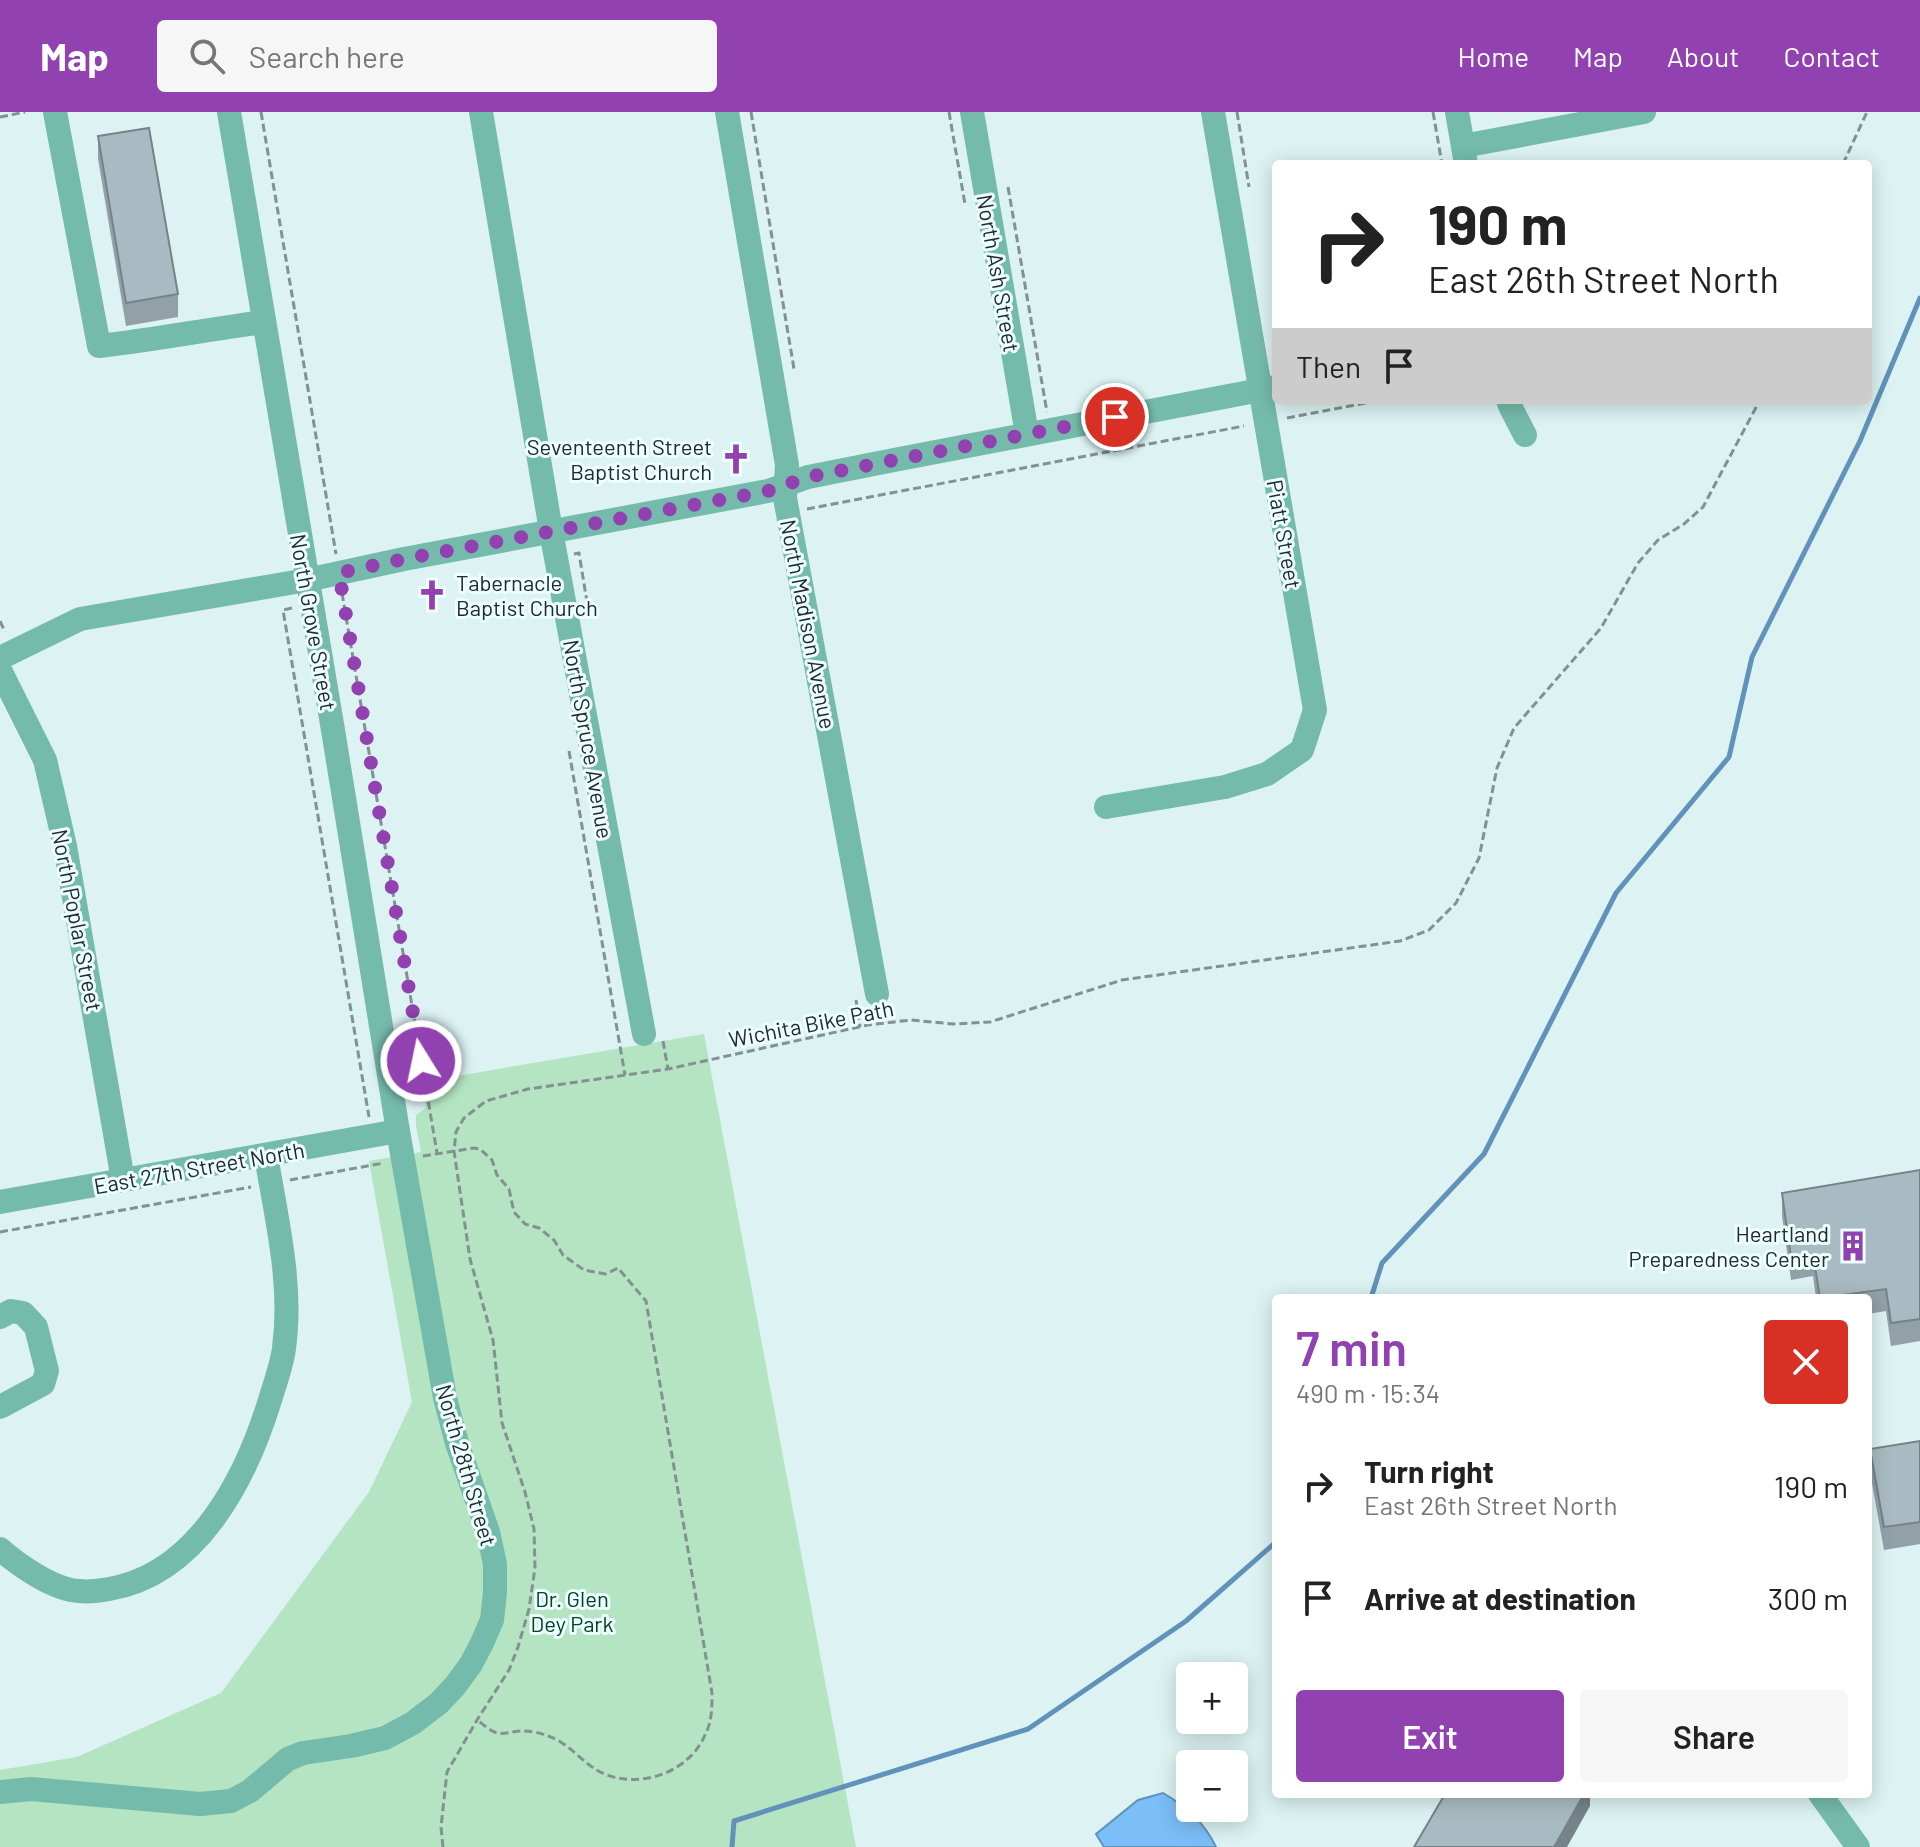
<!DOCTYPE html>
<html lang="en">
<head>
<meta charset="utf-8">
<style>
  body { margin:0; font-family:Barlow,sans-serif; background:#f6f6f6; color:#222; height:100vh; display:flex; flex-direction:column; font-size:30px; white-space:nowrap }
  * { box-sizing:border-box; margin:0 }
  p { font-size:26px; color:#767676 }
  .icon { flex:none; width:44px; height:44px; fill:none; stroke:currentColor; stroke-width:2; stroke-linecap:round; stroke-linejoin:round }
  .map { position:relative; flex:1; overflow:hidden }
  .panel { position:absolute; left:1272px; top:1182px; width:600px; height:504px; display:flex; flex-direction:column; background:#fff; border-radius:8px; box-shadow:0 4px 20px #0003 }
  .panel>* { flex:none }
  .top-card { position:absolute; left:1272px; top:48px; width:600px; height:244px; border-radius:8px; box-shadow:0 4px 20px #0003; background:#fff; color:#222; overflow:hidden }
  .buttons { position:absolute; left:1176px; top:1550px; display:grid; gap:16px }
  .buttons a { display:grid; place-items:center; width:72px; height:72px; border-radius:8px; background:#fff; box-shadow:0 4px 20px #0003; font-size:40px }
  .pin { position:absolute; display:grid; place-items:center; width:68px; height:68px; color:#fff; margin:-34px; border:4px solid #fff; border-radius:50%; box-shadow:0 2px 8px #0007 }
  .me { position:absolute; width:88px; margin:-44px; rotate:350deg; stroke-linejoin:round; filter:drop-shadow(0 0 6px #0008) }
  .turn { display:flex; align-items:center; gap:28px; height:168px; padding:0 24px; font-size:36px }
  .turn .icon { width:104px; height:104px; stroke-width:2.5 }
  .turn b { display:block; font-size:56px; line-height:68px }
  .then { display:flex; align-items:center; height:76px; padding:0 24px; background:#0003; gap:16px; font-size:30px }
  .round { display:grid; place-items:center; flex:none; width:84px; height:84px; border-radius:8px; background:#f6f6f6 }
  .headline { display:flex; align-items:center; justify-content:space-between; height:136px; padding:0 24px }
  h1 { font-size:48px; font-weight:600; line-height:60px; color:#9241b0 }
  .cta { display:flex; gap:16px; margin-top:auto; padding:16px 24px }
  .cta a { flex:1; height:92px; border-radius:8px; background:#9241b0; color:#fff; font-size:32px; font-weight:600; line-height:92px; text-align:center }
  .cta a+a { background:#f6f6f6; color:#222 }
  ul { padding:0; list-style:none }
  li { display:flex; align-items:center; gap:24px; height:112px; padding:0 24px }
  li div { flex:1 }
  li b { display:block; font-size:30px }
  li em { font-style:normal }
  header { display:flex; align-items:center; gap:48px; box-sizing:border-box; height:112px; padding:0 40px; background:#9241b0; color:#fff }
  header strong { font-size:38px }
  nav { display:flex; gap:44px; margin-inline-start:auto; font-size:28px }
  .search { width:560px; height:72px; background:#f6f6f6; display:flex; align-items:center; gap:20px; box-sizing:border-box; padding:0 28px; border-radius:8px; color:#767676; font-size:30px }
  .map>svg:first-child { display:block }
</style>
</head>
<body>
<header>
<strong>Map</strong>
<div class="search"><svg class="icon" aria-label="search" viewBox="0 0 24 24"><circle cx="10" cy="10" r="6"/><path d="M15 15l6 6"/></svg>Search here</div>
<nav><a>Home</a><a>Map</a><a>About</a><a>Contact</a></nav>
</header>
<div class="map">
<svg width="1920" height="1735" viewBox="0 0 1920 1735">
  <rect width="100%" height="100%" fill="#dcf2f3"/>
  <polygon fill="#b4e4c2" points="704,922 856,1735 0,1735 0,1658 77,1645 221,1581 369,1380 412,1290 369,1049 421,1040 416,1014 416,1003 426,996 422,970"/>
  <path fill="#7cbef8" stroke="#6192ba" stroke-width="2" d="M1163,1681C1187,1695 1204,1710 1216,1735H1104L1096,1722L1138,1688Z"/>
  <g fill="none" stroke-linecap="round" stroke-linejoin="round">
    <g stroke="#6192ba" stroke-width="5">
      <polyline points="1371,1186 1382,1151 1484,1042 1616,781 1729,645 1752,545 1860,329 1920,186"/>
      <polyline points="732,1735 734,1709 1028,1617 1186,1509 1276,1430"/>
    </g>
    <g stroke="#829191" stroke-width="3" stroke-dasharray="8 4" stroke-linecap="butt">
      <polyline points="261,0 336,442"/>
      <polyline points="751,0 794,257"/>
      <polyline points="949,0 965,92"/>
      <polyline points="1237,0 1249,75"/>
      <polyline points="1433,0 1442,52"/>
      <polyline points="0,5 25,0"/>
      <polyline points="1843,52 1867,0"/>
      <polyline points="1008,75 1047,300"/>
      <polyline points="1287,306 1381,288"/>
      <polyline points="807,397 1244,314"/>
      <polyline points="574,442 579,441 588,496"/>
      <polyline points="342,481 437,1041"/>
      <polyline points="292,496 283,498 369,1005"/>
      <polyline points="0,509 5,520"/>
      <polyline points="569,639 625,963"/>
      <polyline points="856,888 860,915"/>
      <polyline points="663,929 668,957"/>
      <path d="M423,1044L474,1036L480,1037L492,1048L497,1063L509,1077L514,1100L525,1112L539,1116L554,1128L563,1143L584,1158L606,1162L618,1156L646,1189L712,1581C712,1596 712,1610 705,1623C689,1660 643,1676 607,1663C588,1656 578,1641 562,1631C557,1627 551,1625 545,1623C538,1620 529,1619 521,1619C513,1619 505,1623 497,1621C490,1619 483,1612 477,1608"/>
      <polyline points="290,1068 384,1051"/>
      <polyline points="0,1120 251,1075"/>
      <polyline points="443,1735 441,1715 447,1660 477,1608 509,1558 518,1535 529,1497 535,1456 534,1417 525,1380 502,1311 493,1228 470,1147 454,1039 456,1020 464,1006 486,989 528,977 668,957 868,913 911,908 953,912 990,910 1122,868 1400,829 1429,818 1456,791 1479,746 1497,656 1514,616 1601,516 1638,451 1658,428 1684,412 1703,395 1760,288"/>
    </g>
    <g stroke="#75bbab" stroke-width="24">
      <path d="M55,0L99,234C154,228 209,217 264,210"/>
      <polyline points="481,0 551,419 644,922"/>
      <polyline points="727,0 787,353 785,386 877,882"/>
      <polyline points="972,0 1027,322"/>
      <polyline points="1457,0 1466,52"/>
      <polyline points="1463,34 1644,0"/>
      <polyline points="1508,288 1510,294 1525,323"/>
      <polyline points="0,546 80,507 307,468 404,447 768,379 808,365 894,348 1276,275"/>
      <polyline points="0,558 45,648 65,734 123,1068"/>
      <polyline points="1106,695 1225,675 1267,662 1302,638 1315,598 1213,0"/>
      <polyline points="0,1090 398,1019"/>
      <polyline points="0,1205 11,1199 23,1201 36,1215 47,1259 43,1272 0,1295"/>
      <path d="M0,1437C18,1453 54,1478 79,1479C89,1480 99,1479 109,1477C198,1462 246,1366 270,1288C275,1271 282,1253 284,1236C293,1171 276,1106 266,1043"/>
      <polyline points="0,1680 31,1677 200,1692 231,1689 250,1679 288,1647 303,1641 351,1634 385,1626 413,1611 439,1591 455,1574 471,1552 482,1531 492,1508 495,1480 495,1452 488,1420 457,1331 445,1286 398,1019 333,618 229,0"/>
      <polyline points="1820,1682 1858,1735"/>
    </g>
  </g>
  <g fill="#91a1a7">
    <polygon points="98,24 178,182 178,205 126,214 98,47"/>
    <polygon points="1920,1058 1920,1229 1891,1234 1886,1199 1868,1202 1868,1186 1816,1186 1813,1164 1791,1168 1782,1104 1782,1081"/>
    <polygon points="1920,1329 1920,1432 1884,1438 1870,1360 1870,1337"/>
  </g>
  <polygon fill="#768388" points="1584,1682 1590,1682 1590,1694 1567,1735 1554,1735"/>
  <g fill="#a9bbc2" stroke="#768388" stroke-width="2">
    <polygon points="149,16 178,182 126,191 98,24"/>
    <polygon points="1920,1058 1920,1207 1891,1211 1886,1177 1820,1186 1813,1142 1791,1145 1782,1081"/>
    <polygon points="1920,1329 1920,1410 1884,1415 1870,1337"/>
    <polygon points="1445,1682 1584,1682 1554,1735 1414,1735"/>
  </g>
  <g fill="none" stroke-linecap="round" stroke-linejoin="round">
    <polyline stroke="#9241b0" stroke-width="14" stroke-dasharray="0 25.2" points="421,949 339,461 404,447 768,379 808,365 1115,305"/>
  </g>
  <defs>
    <g id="church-bare" transform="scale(2.4)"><path d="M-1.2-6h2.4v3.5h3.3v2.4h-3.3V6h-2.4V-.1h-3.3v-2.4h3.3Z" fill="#9241b0" stroke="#edfeff" stroke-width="2.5" paint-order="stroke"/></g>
    <g id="building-bare" transform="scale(2.4)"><path d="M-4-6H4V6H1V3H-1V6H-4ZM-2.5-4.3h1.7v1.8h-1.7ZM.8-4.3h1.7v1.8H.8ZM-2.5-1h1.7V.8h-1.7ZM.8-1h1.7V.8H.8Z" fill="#9241b0" stroke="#edfeff" stroke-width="2.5" paint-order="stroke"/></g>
  </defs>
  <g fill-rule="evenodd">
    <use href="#church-bare" x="736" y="347"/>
    <use href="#church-bare" x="432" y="483"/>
    <use href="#building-bare" x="1853" y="1134"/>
  </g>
  <g text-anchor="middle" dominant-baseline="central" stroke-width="6" stroke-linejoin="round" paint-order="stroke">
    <g font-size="22" fill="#222a2a" stroke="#edfeff">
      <text transform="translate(999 161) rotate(80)">North Ash Street</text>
      <text transform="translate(1285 422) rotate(80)">Piatt Street</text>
      <text transform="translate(314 510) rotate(80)">North Grove Street</text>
      <text transform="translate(809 512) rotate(79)">North Madison Avenue</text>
      <text transform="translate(589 627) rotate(80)">North Spruce Avenue</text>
      <text transform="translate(78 808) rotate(79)">North Poplar Street</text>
      <text transform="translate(811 911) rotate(-11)">Wichita Bike Path</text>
      <text transform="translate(199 1055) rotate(-10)">East 27th Street North</text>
      <text transform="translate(467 1353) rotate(74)">North 28th Street</text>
    </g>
    <g font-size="22" fill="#222a2a" stroke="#edfeff" text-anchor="end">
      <text x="712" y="334">Seventeenth Street<tspan x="712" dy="25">Baptist Church</tspan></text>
      <text x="456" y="470" text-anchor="start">Tabernacle<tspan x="456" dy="25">Baptist Church</tspan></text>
      <text x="1829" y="1121">Heartland<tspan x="1829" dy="25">Preparedness Center</tspan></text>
    </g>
    <g font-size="22" fill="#034323" stroke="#edfeff">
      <text x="572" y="1486">Dr. Glen<tspan x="572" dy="25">Dey Park</tspan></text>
    </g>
  </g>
</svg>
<div class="buttons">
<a>+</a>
<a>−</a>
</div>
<div class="pin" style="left:1115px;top:305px;background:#d93025"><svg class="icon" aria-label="arrive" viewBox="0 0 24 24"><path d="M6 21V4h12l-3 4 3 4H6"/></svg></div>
<svg class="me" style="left:421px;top:949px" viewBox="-20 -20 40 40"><circle r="17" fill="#9241b0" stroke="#fff" stroke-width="3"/><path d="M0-11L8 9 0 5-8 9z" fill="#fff"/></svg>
<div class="top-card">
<div class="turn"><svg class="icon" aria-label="right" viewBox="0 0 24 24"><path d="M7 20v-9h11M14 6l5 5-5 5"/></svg><div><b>190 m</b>East 26th Street North</div></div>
<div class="then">Then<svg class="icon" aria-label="arrive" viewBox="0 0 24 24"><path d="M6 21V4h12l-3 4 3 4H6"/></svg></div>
</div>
<section class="panel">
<div class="headline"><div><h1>7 min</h1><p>490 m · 15:34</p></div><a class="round" style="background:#d93025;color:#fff"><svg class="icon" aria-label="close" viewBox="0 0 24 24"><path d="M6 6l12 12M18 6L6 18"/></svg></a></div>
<ul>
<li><svg class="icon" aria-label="right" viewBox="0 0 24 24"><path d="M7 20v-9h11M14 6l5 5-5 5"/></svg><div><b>Turn right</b><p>East 26th Street North</p></div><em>190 m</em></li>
<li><svg class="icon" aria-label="arrive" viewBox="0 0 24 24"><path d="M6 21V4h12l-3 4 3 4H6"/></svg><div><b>Arrive at destination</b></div><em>300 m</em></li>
</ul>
<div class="cta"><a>Exit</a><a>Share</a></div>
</section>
</div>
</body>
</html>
